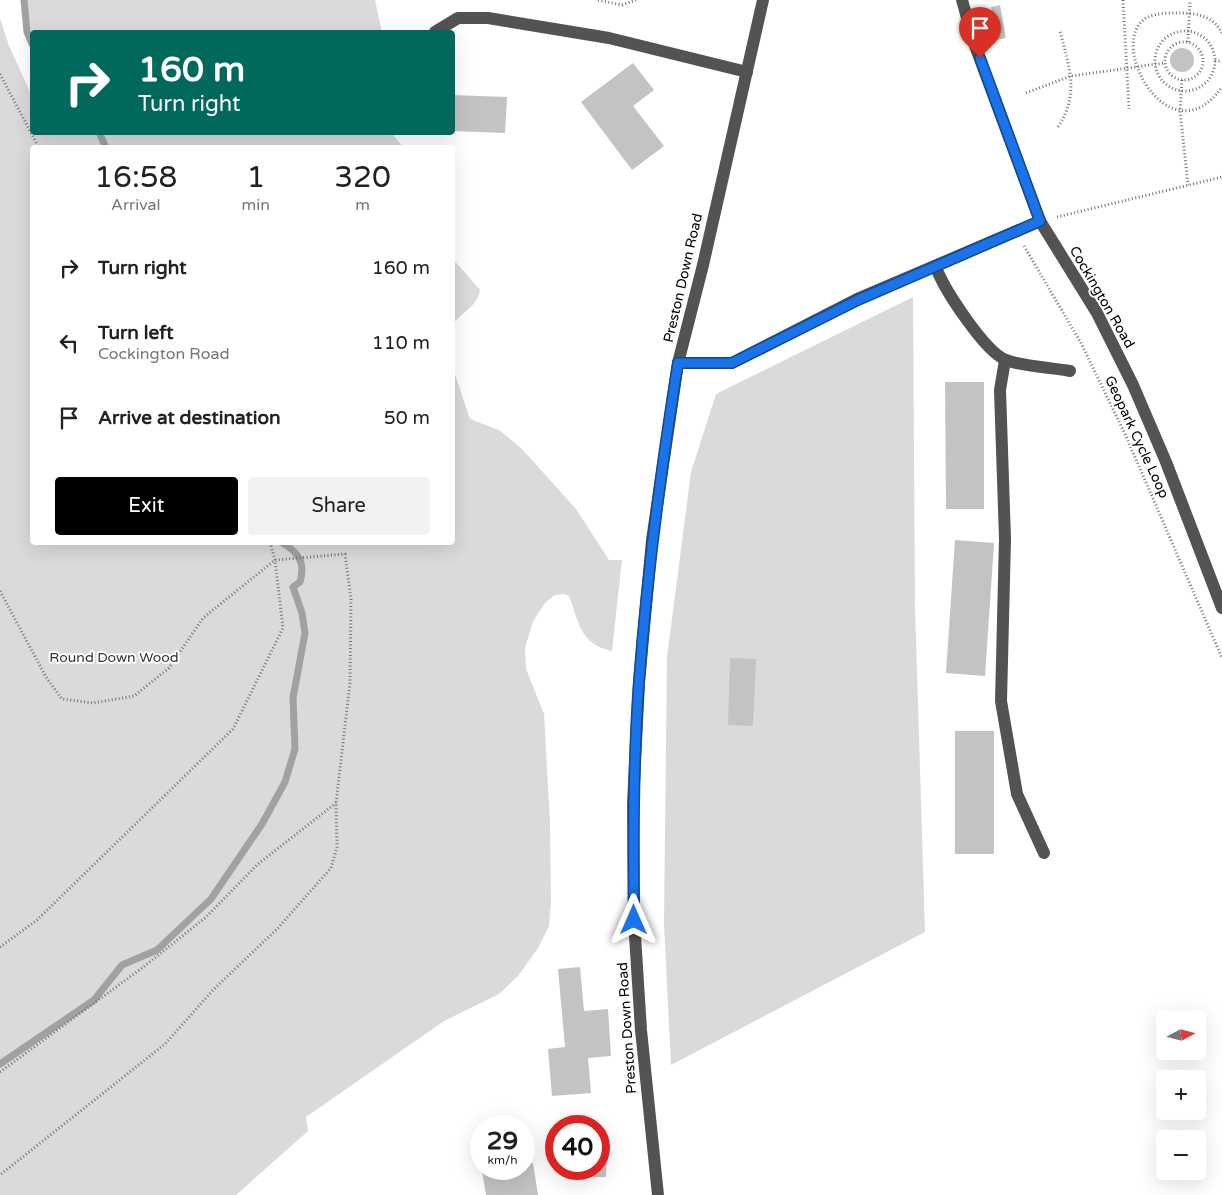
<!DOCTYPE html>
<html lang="en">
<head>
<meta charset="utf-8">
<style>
  body { margin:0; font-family:"Varela Round",sans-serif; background:#f2f2f2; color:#202124; height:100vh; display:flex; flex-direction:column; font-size:19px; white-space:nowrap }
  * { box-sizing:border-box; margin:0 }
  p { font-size:16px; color:#757577 }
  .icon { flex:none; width:28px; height:28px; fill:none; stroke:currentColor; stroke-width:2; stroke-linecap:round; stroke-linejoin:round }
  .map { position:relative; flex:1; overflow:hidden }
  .drawer { position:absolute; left:30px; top:145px; width:425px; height:400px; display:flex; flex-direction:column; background:#fff; border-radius:5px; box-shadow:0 5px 20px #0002 }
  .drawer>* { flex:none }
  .hud { position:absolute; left:30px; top:30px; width:425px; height:105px; border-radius:5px; box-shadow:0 5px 20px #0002; background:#00695c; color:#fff; overflow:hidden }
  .needle { width:32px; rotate:83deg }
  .fabs { position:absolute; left:1156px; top:1010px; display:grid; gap:10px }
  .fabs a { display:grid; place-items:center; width:50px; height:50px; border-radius:5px; background:#fff; box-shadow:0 5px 20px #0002; font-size:25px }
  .speed { position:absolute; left:470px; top:1115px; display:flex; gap:10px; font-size:25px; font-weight:700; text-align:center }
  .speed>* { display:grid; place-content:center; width:65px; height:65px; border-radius:50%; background:#fff; box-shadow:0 5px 20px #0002; line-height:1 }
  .speed small { font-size:12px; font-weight:400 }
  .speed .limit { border:8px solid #d22; background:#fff; color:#111 }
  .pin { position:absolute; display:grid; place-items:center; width:42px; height:42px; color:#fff; margin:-51px -21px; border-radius:50% 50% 50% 0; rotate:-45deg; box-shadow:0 0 5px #0007 }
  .pin .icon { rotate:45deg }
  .me { position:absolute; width:55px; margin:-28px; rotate:0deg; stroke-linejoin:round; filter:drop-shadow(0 0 4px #0008) }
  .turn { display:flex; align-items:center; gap:18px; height:105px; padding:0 25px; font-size:22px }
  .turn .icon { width:65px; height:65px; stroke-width:2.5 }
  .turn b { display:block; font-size:35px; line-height:42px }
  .eta { display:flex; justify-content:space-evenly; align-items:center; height:85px; text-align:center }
  .eta b { font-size:30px; font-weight:600; line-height:35px }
  .action { display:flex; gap:10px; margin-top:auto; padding:10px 25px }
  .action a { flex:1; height:58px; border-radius:5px; background:#000; color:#fff; font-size:20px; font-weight:600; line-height:58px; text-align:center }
  .action a+a { background:#f2f2f2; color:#202124 }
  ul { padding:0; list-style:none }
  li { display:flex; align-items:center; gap:15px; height:75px; padding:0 25px }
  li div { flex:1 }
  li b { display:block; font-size:19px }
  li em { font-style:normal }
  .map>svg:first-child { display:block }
</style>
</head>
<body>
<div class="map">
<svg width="1222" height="1195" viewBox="0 0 1222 1195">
  <rect width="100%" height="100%" fill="#fff"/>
  <g fill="#dadada">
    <polygon points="24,0 375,0 382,32 32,32 32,44 27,32"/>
    <path d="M0,18L9,46L32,96V132H391L403,147L32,148V542H452L453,368L470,419L499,430L522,449L576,509L609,560H622L612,651C579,644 579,621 569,596L564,594L555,595L545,603L533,621L525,648L526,669L544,714L550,823L551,901L549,926L538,948L518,976L499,994L444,1021L306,1117L308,1131L236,1195H0Z"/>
    <path d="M453,259L480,290C478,306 462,312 453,324Z"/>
    <polygon points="913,297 915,606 925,932 671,1065 664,924 667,657 691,472 716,394"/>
  </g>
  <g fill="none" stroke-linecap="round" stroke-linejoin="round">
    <g stroke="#a1a1a1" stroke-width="7">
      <polyline points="24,0 27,32 32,44"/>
      <polyline points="99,132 106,148"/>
      <path d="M0,1064L94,1000L122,965L157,950L211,899L262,824L285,782L295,749L293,698L305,633L302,613L293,587L300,582C306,562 298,552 281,542"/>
    </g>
  </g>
  <g fill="#c3c3c3">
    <polygon points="1000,5 1006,38 997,40 991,7"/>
    <circle cx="1182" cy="60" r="12"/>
    <polygon points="633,63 654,90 633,106 664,146 632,170 581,102"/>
    <polygon points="452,95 507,97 505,133 452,131"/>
    <polygon points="945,382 984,382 984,509 946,509"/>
    <polygon points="955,540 994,543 985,676 946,673"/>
    <polygon points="730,658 756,659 753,726 728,725"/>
    <rect x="955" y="731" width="39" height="123"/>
    <polygon points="580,967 584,1011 608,1009 611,1056 588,1058 591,1093 552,1096 548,1049 565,1047 558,969"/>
    <polygon points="599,1148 607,1148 606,1177 562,1177 562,1169 599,1169"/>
    <polygon points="533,1163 538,1195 486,1195 482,1171 524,1169 524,1165"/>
  </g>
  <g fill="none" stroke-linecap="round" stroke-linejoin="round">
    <g stroke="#757575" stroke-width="3" stroke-dasharray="1 2.5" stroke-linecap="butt">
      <polyline points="598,0 622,5 636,0"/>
      <polyline points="1123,0 1129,109"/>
      <circle cx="1185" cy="61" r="30"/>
      <path d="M1222,33C1213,16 1197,13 1180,13C1169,13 1155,13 1146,18C1105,44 1171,160 1222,87"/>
      <polyline points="1188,42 1190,0"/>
      <circle cx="1184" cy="61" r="19"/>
      <polyline points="1215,61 1222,61"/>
      <polyline points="0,74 39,148"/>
      <polyline points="1182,80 1180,111 1188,185"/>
      <polyline points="1026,93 1071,76 1164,63"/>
      <path d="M1058,127C1080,94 1069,67 1060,31"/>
      <polyline points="1057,217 1222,177"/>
      <polyline points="1024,246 1081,343 1125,434 1222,658"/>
      <polyline points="0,591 46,677 62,699 93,703 134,696 169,668 203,618 275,560 345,554 351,599 350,683 336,803 337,847 331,868 278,928 213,990 165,1044 0,1175"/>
      <polyline points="0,947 37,920 233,729 283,628 275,560 270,542"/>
      <polyline points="0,1072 142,968 205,918 258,864 336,803"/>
    </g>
    <g stroke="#535353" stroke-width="12">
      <polyline points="962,0 974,43 1040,221 1097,313 1133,385 1166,462 1222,608"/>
      <polyline points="435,32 458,18 488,18 609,38 747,72"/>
      <path d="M936,267C943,288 985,352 1006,360C1020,366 1054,368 1070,371"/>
      <polyline points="1005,360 1000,390 1005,539 1001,701 1017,794 1044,853"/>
      <polyline points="678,363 732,363 857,299 1040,221"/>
      <polyline points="658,1195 641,1030 634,920 633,804 639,682 652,540 678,363 703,265 763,0"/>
    </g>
  </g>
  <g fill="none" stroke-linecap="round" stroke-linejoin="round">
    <g stroke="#114b97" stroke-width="12">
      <path id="route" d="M634,920C633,840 633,761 639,682C647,574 661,469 678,363H732L858,300L1040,221L980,58"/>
    </g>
    <use href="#route" stroke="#1a73e8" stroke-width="9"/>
  </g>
  <g text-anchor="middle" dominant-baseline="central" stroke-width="4" stroke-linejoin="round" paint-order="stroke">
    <g font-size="14" fill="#000" stroke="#fff">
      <text transform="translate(683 278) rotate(-77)">Preston Down Road</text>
      <text transform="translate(1102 297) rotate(60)">Cockington Road</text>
      <text transform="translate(1137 437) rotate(65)">Geopark Cycle Loop</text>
      <text transform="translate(627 1028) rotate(-94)">Preston Down Road</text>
    </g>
    <g font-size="14" fill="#313131" stroke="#fff">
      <text x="114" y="657">Round Down Wood</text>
    </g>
  </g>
</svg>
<div class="fabs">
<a><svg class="needle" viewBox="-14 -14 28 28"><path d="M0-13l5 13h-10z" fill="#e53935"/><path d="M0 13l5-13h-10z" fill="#757577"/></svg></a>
<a>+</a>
<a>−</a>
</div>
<div class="speed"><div>29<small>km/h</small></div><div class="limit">40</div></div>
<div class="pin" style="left:980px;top:58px;background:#d93025"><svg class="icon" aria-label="arrive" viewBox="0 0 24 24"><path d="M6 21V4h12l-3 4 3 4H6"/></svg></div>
<svg class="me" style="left:634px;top:920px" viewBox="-20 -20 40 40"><path d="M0-17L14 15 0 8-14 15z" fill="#1a73e8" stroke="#fff" stroke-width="4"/></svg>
<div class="hud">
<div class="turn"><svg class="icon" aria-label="right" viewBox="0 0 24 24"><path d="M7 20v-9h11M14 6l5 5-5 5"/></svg><div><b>160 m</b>Turn right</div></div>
</div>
<section class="drawer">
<div class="eta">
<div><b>16:58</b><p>Arrival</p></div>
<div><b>1</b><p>min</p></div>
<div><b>320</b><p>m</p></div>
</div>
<ul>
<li><svg class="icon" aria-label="right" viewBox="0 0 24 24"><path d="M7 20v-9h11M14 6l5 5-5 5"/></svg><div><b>Turn right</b></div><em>160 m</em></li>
<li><svg class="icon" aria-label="left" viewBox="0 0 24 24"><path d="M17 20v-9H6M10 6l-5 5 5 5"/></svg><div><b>Turn left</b><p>Cockington Road</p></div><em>110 m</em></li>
<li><svg class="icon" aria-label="arrive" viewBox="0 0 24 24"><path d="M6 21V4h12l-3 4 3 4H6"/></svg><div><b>Arrive at destination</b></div><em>50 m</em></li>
</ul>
<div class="action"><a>Exit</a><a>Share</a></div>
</section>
</div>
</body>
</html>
